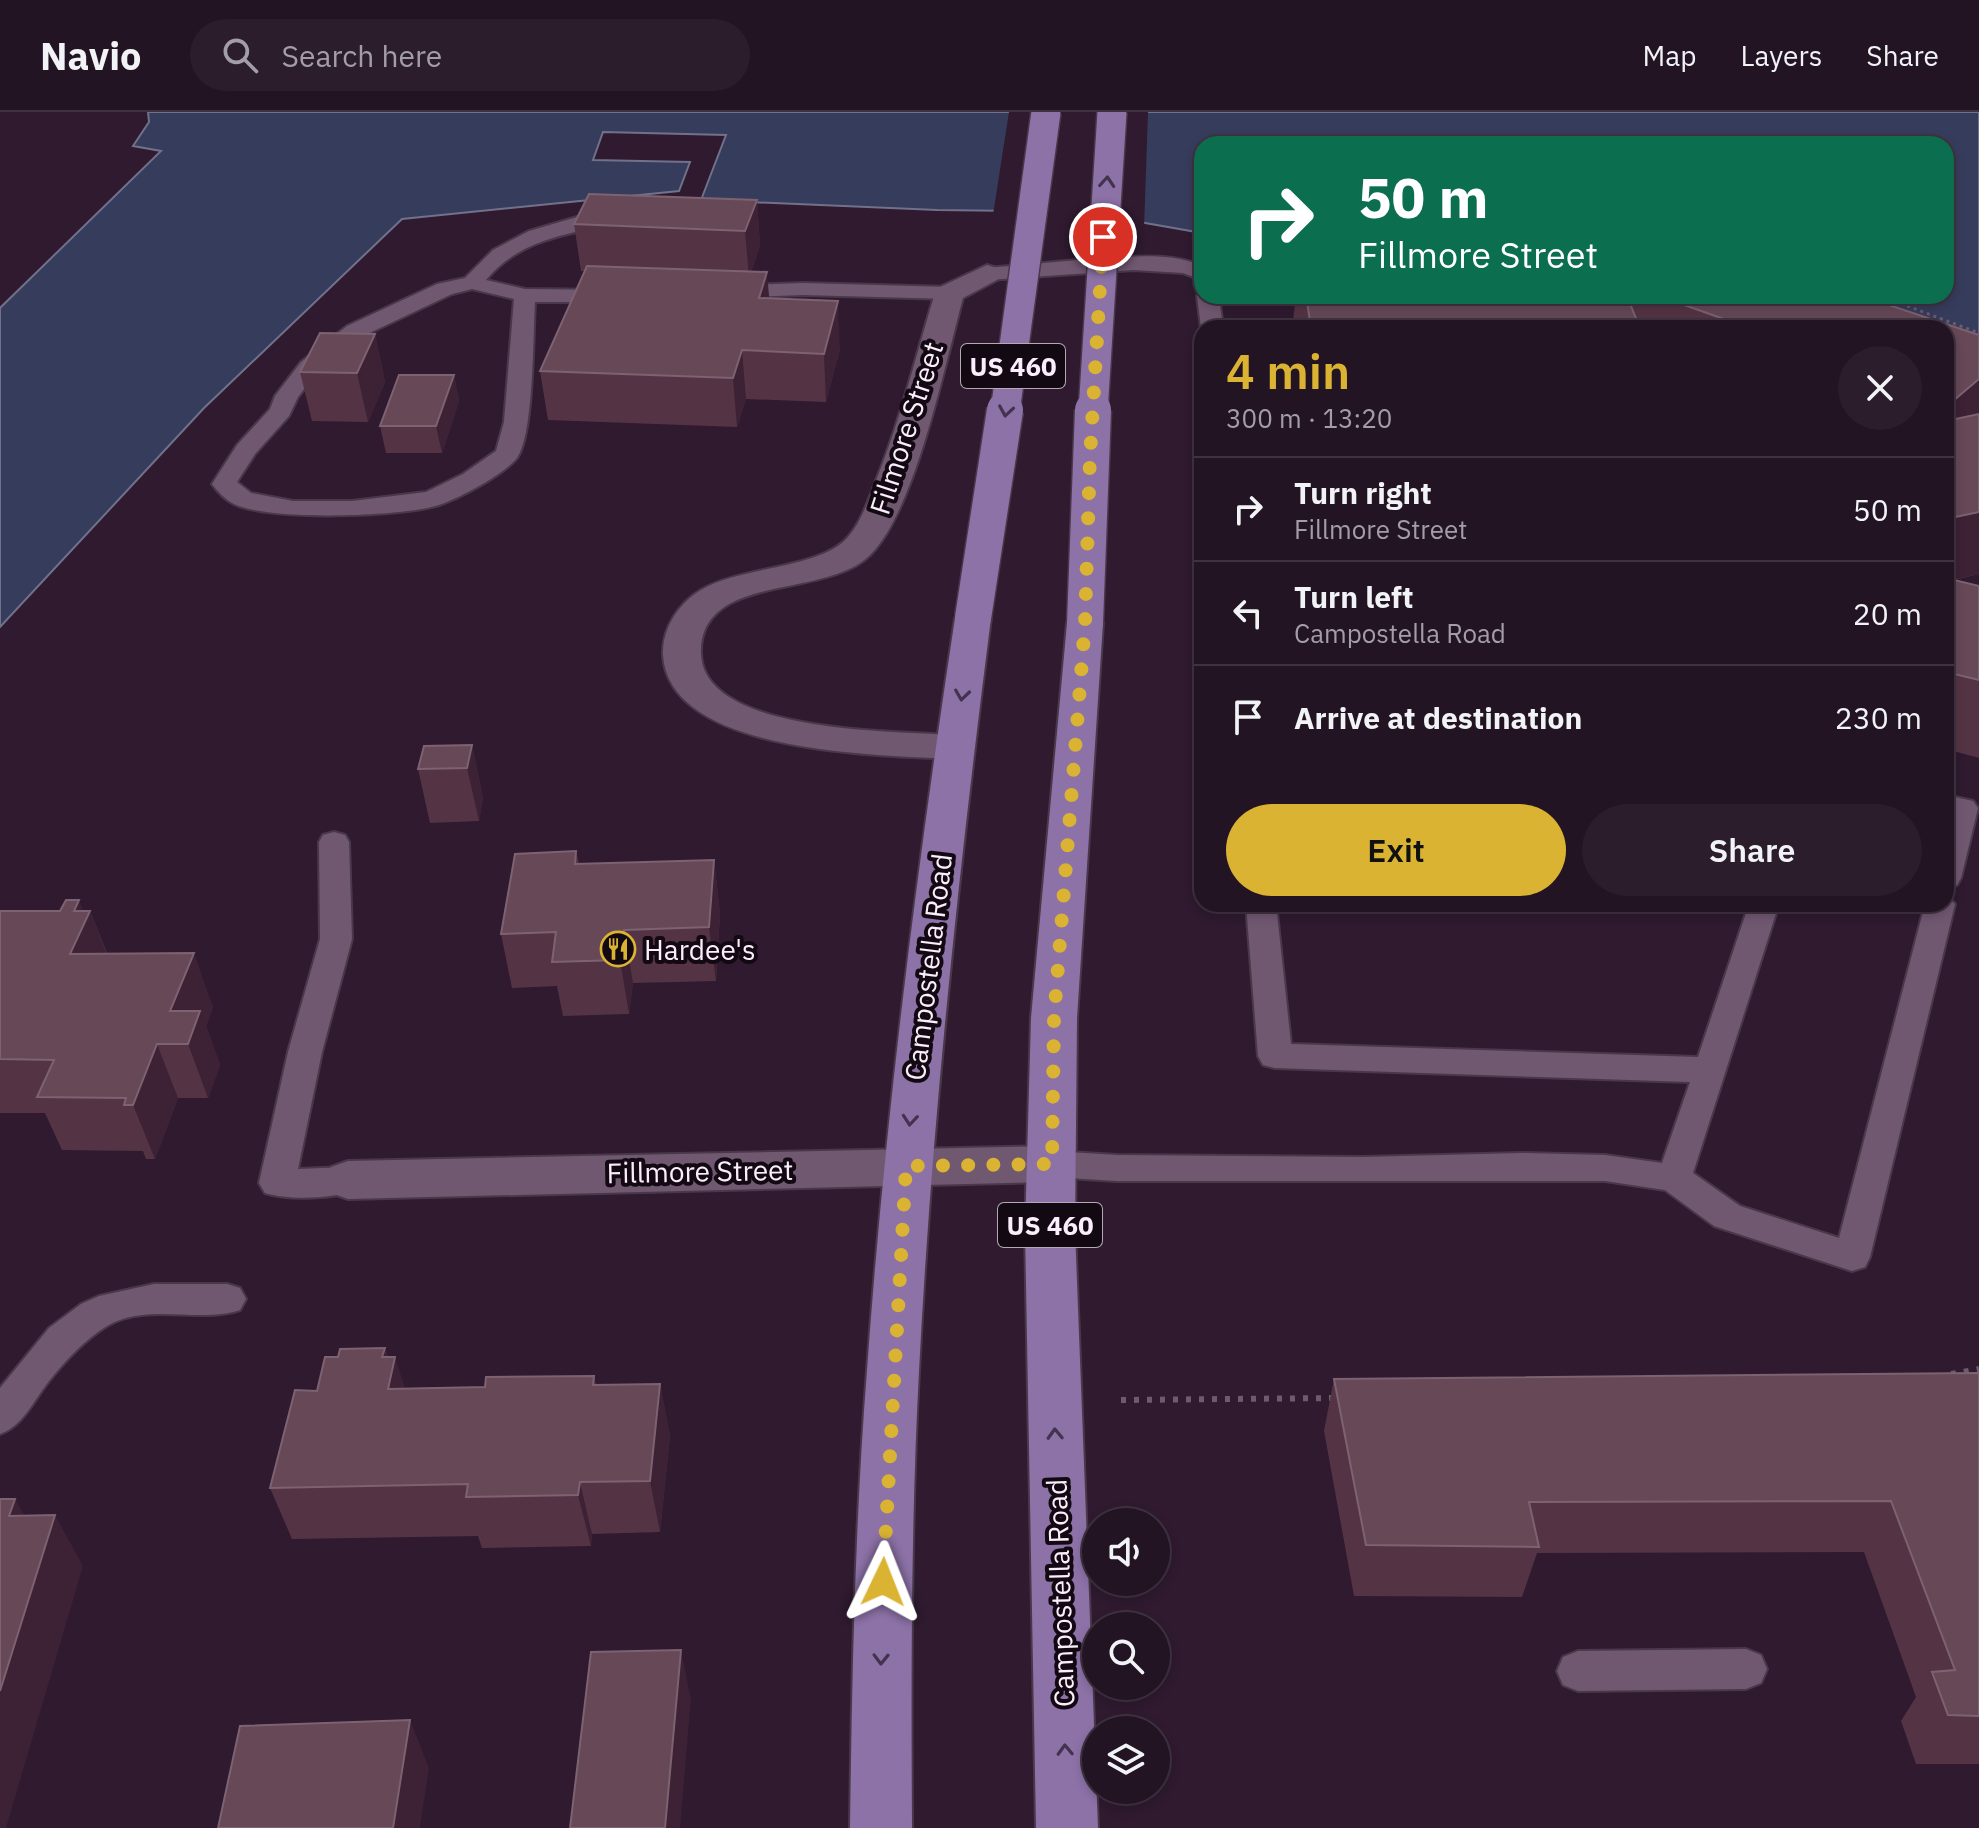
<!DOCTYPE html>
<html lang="en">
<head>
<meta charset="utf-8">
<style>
  body { margin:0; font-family:"IBM Plex Sans",sans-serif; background:#2b1d2c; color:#f1f3f6; height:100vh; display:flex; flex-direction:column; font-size:30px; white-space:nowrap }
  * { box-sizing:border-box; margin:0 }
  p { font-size:26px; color:#a39ea6 }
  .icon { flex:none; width:44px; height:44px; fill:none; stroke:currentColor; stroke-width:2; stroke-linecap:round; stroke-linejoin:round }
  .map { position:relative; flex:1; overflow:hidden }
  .side { position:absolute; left:1194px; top:208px; width:760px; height:592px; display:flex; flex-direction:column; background:#231424; border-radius:24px; box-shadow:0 4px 12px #0003,0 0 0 2px #403341 }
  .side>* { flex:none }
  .banner { position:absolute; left:1194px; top:24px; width:760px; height:168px; border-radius:24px; box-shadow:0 4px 12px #0003,0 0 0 2px #403341; background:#0b6e4f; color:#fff; overflow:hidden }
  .controls { position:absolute; left:1082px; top:1396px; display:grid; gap:16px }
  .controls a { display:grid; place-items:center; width:88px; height:88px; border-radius:50%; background:#231424; box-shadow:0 4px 12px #0003,0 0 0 2px #403341; font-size:40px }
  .pin { position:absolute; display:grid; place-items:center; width:68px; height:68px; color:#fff; margin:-34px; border:4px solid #fff; border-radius:50%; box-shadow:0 2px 8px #0007 }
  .me { position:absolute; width:88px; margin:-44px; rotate:2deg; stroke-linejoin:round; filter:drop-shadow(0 0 6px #0008) }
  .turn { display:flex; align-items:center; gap:28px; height:168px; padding:0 32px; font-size:36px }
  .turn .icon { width:104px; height:104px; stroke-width:2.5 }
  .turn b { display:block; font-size:56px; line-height:68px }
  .round { display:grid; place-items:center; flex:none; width:84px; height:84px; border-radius:42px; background:#2b1d2c }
  .headline { display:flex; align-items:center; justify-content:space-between; height:136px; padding:0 32px }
  h1 { font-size:48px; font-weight:600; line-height:60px; color:#dab333 }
  .cta { display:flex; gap:16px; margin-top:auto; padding:16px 32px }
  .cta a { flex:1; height:92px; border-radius:48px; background:#dab333; color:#111; font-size:32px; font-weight:600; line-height:92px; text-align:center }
  .cta a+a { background:#2b1d2c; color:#f1f3f6 }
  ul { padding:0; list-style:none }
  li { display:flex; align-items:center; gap:24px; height:104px; padding:0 32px; border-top:2px solid #403341 }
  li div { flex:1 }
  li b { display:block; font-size:30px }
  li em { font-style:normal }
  header { display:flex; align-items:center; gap:48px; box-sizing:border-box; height:112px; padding:0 40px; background:#231424; border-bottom:2px solid #403341 }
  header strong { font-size:38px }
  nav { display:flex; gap:44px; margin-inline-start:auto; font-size:28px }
  .search { width:560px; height:72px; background:#2b1d2c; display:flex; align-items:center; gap:20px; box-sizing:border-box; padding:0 28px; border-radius:44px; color:#a39ea6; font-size:30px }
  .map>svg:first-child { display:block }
</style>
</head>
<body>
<header>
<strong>Navio</strong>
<div class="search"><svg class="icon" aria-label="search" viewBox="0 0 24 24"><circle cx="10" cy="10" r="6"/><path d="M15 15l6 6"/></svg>Search here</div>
<nav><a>Map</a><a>Layers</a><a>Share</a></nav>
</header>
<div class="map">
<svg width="1979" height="1716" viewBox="0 0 1979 1716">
  <rect width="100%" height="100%" fill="#2f1a30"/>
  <polygon fill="#363c5b" stroke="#71718b" stroke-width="2" points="148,0 1979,0 1979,235 1946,216 1844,184 1946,184 1946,32 1202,32 1202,121 1083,100 937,98 701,88 726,23 603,20 593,48 690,50 679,79 402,107 204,296 0,515 0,196 161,39 133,34 149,10"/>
  <polygon fill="#2f1a30" points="1009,0 1148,0 1144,116 1082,104 993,103"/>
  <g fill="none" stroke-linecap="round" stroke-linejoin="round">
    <g stroke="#49384a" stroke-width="4">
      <g id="lane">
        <path d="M617,99L624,101L627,105L624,109C574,122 522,124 486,168L525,177L615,178L626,184L615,190H535C533,221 534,323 517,346C503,363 460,386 439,393C402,405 269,409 234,392C226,388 217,379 212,372L237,333L270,297L275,284L301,250L347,214L437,172L465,166L493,138L529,119L577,105ZM472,177L514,187L504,310L496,339L463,362L426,380L352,389H293L251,381L237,370L255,342L289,304L298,285L317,260L363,224L452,182Z"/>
        <path d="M1100,146C1133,145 1172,140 1202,154V168L1183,161L1134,158L987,168L976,162L987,156Z"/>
        <polygon points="803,171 950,175 961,181 950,187 803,183 725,186 714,180 725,174"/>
        <polygon points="1202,179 1202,184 1219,184 1223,216 1201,216 1197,184"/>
        <polygon points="1946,683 1973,689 1978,696 1961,766 1957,773 1946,776"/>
        <path d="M334,720L345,723L349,730L352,827L322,940L298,1057L348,1055L360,1058L366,1068L360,1078C334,1086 291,1089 265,1081L259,1071L288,940L320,827L319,730L323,723Z"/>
        <polygon points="1946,783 1955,792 1870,1145 1865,1155 1852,1159 1714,1114 1665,1078 1605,1069 1117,1069 1052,1065 1040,1061 1035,1052 1040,1043 1052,1039 1117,1043 1363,1045 1521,1041 1605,1043 1662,1051 1690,970 1275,956 1263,953 1258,944 1246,792 1276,792 1291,932 1698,945 1749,792 1779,792 1693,1061 1740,1094 1839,1126 1925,792 1946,792"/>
        <path d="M154,1172H227L240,1176L246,1187L240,1198C198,1212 148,1190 107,1214C84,1228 65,1249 49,1269C34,1288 23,1314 0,1322V1276L49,1216L81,1192L99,1184Z"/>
        <polygon points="1746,1537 1761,1543 1767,1557 1761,1571 1746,1577 1578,1579 1563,1573 1557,1559 1563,1545 1578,1539"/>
      </g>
    </g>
    <g stroke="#49384a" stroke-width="4">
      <g id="street">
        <path d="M987,153L997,156L1002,162L997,168L963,186C945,251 916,396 871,442C841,474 769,470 729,492C710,503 700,519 701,542C704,622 897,619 955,623L969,626L975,635L969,644L955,647C883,643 669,643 663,543C662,516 679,491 701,478C741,454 821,457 848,425C862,409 869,386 877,366C901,306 916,243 935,181L940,175Z"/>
        <polygon points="1052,1034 1069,1039 1076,1052 1069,1065 1052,1070 348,1087 331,1081 324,1068 331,1055 348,1049"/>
      </g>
    </g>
    <g stroke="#49384a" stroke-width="4">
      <g id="primary">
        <path d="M973,495L986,498L991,506C959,756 932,1007 919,1259C911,1411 911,1563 912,1716H850C852,1563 855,1411 867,1258C885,1006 917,756 955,506L960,498Z"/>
        <polygon points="1085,500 1098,503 1103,511 1077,906 1075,1118 1098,1716 1036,1716 1025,1118 1031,906 1067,511 1072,503"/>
      </g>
    </g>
    <polyline stroke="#6d5b6e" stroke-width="3" stroke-dasharray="3 4" stroke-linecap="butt" points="1881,184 1979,221"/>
    <g stroke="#6d5b6e" stroke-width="6" stroke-dasharray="5 8" stroke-linecap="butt">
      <polyline points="1951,1262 1979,1257"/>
      <polyline points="1121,1288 1336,1286"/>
    </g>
    <use href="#lane" fill="#715871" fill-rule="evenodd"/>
    <use href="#street" fill="#715871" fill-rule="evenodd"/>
    <use href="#primary" fill="#8d72a8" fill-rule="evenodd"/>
    <g stroke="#49384a" stroke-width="32" stroke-linecap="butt">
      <g id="primary-bridge-far1">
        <polyline points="1005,300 1046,0"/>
        <polyline points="1093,300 1112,0"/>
      </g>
    </g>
    <g stroke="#49384a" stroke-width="39" stroke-linecap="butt">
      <g id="primary-bridge">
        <polyline points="973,506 1005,298"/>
        <polyline points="1085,511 1093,298"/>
      </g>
    </g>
    <use href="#primary-bridge-far1" stroke="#8d72a8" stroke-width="29"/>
    <use href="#primary-bridge" stroke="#8d72a8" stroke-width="36"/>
  </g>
  <g fill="#543444">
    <polygon points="757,88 760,134 751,160 769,186 840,237 826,290 746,287 737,315 548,308 540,259 585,159 581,159 574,112"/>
    <polygon points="1296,184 1862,184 1979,223 1979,462 1954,468 1979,474 1979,646 1946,637 1946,216 1295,216 1293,209"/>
    <polygon points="375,222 385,270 368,310 312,309 300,260"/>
    <polygon points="454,263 459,289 442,341 386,341 380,314"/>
    <polygon points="472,633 483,686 479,709 430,711 418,657"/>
    <polygon points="576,739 579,752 714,748 720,802 716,869 633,871 629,902 563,904 557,874 512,876 501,822"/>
    <polygon points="0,799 90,799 107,841 213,895 206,914 220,953 208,986 178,986 155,1047 146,1047 143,1039 62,1038 45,1001 0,1001"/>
    <polygon points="385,1236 388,1245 405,1276 485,1275 594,1264 596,1273 660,1272 670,1324 660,1420 592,1422 591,1434 482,1436 478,1424 292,1427 270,1376 317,1279 338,1245"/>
    <polygon points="1979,1261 1979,1652 1916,1652 1901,1609 1916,1585 1864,1440 1537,1441 1522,1485 1354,1484 1324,1319 1334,1267"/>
  </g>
  <g fill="#3d2134">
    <polygon points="757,88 760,134 749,165 745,119"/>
    <polygon points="767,160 771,208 759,186"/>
    <polygon points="838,189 840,237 826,290 824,242"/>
    <polygon points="375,222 385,270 368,310 357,261"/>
    <polygon points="742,238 746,287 737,315 733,266"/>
    <polygon points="454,263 459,289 442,341 436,314"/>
    <polygon points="1979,267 1979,313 1946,312 1954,288"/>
    <polygon points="1979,400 1979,462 1946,469 1946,407"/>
    <polygon points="472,633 483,686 479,709 467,656"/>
    <polygon points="714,748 720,802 716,869 709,815"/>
    <polygon points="79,788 86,806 90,799 111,853 70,842 74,799"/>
    <polygon points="624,818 633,871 629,902 620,848"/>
    <polygon points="194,841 213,895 206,914 220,953 208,986 188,932 170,899"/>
    <polygon points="157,932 178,986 155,1047 133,993"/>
    <polygon points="385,1236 392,1258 395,1245 412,1297 388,1277 382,1245"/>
    <polygon points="660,1272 670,1324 660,1420 650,1369"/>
    <polygon points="580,1370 592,1422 591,1434 578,1383"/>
    <polygon points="15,1387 44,1438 55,1403 83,1454 6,1716 0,1716 0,1579 9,1404"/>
    <polygon points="681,1538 691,1587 680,1716 665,1716"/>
    <polygon points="410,1608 429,1656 420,1716 393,1716"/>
  </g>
  <g fill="#664857" stroke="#7d6271" stroke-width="2">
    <polygon points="589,82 757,88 745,119 574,112"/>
    <polygon points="587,154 767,160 759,186 838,189 824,242 742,238 733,266 540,259"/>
    <polygon points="1306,184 1627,184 1639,214 1310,209"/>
    <polygon points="1659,184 1862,184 1979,223 1979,267 1954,288 1946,285 1946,216 1749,216"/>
    <polygon points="320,221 375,222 357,261 300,260"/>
    <polygon points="399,263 454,263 436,314 380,314"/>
    <polygon points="1979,302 1979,400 1946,407 1946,309"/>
    <polygon points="1946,466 1979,474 1979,568 1946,560"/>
    <polygon points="472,633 467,656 418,657 424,634"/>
    <polygon points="576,739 575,752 714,748 709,815 624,818 620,848 552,850 556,820 501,822 515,742"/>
    <polygon points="66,788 79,788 74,799 90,799 70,842 194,841 170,899 200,899 188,932 157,932 133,993 124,993 126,986 37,985 54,948 0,947 0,799 60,799"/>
    <polygon points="385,1236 382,1245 395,1245 388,1277 485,1275 486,1265 594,1264 593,1273 660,1272 650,1369 580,1370 578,1383 466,1385 468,1372 270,1376 295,1278 317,1279 325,1245 338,1245 340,1237"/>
    <polygon points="1979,1261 1979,1604 1948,1603 1932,1560 1955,1558 1891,1389 1529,1390 1539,1435 1366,1433 1334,1267"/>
    <polygon points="0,1387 15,1387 9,1404 55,1403 0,1579"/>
    <polygon points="681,1538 665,1716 570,1716 591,1540"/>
    <polygon points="410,1608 393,1716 218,1716 240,1614"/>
  </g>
  <defs><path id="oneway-chevron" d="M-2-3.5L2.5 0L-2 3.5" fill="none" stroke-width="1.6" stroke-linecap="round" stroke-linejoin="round" transform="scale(2)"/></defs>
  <g stroke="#43334e">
    <use href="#oneway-chevron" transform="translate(1107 70) rotate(-86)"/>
    <use href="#oneway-chevron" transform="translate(1006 299) rotate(99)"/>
    <use href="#oneway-chevron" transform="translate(962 583) rotate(98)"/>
    <use href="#oneway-chevron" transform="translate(910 1008) rotate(95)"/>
    <use href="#oneway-chevron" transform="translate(1055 1322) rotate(-92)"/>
    <use href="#oneway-chevron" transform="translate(881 1547) rotate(91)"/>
    <use href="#oneway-chevron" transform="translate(1065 1638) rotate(-92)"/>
  </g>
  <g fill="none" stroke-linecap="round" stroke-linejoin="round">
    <polyline stroke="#dab333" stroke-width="14" stroke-dasharray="0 25.2" points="883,1470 906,1054 1052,1052 1054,906 1085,511 1090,345 1103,125"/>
  </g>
  <defs>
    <g id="restaurant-ring" transform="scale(1.8)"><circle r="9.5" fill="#120912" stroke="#dab333" stroke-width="1.5"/><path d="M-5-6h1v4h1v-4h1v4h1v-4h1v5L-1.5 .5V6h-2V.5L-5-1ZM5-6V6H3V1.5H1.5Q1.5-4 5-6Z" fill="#dab333"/></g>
  </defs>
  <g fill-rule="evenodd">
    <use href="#restaurant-ring" x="618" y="837"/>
  </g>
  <g text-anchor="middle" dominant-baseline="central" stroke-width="8" stroke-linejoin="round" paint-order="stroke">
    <g fill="#120912" stroke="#b5a9b5" stroke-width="2">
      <rect x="961" y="232" width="104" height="44" rx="6"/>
      <rect x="998" y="1091" width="104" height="44" rx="6"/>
    </g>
    <g font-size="26" font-weight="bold" fill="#fbedfb">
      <text x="1013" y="254">US 460</text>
      <text x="1050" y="1113">US 460</text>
    </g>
    <g font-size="28" fill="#fbedfb" stroke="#120912">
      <text transform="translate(906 316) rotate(-72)">Filmore Street</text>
      <text transform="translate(928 855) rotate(-83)">Campostella Road</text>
      <text transform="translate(700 1059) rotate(-1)">Fillmore Street</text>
      <text transform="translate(1060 1481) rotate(-92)">Campostella Road</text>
    </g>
    <g font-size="28" fill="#fbedfb" stroke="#120912" text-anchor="start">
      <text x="644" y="837">Hardee's</text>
    </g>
  </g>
</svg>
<div class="controls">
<a><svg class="icon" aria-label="sound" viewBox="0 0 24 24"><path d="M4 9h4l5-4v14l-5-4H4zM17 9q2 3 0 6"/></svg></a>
<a><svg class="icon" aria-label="search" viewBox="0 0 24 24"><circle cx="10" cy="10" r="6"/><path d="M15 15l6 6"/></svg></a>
<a><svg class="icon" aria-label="layers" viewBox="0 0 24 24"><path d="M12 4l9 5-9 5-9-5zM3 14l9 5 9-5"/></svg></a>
</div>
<div class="pin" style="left:1103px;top:125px;background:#d93025"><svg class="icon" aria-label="arrive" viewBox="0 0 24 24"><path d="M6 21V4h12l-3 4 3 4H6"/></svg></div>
<svg class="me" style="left:883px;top:1470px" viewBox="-20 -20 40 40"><path d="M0-17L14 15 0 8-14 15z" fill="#dab333" stroke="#fff" stroke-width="4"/></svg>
<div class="banner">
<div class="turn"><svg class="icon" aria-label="right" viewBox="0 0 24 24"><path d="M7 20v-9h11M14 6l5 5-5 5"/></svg><div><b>50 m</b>Fillmore Street</div></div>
</div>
<section class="side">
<div class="headline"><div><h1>4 min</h1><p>300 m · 13:20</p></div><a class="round"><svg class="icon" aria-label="close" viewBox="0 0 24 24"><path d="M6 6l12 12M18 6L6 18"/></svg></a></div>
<ul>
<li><svg class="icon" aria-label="right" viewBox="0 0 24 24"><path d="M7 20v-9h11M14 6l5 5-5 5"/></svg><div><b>Turn right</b><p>Fillmore Street</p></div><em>50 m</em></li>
<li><svg class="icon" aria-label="left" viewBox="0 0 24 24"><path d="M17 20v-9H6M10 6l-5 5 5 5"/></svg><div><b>Turn left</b><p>Campostella Road</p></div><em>20 m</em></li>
<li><svg class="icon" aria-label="arrive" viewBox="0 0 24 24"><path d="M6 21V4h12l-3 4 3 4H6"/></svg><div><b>Arrive at destination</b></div><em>230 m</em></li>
</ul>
<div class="cta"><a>Exit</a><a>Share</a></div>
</section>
</div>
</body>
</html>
